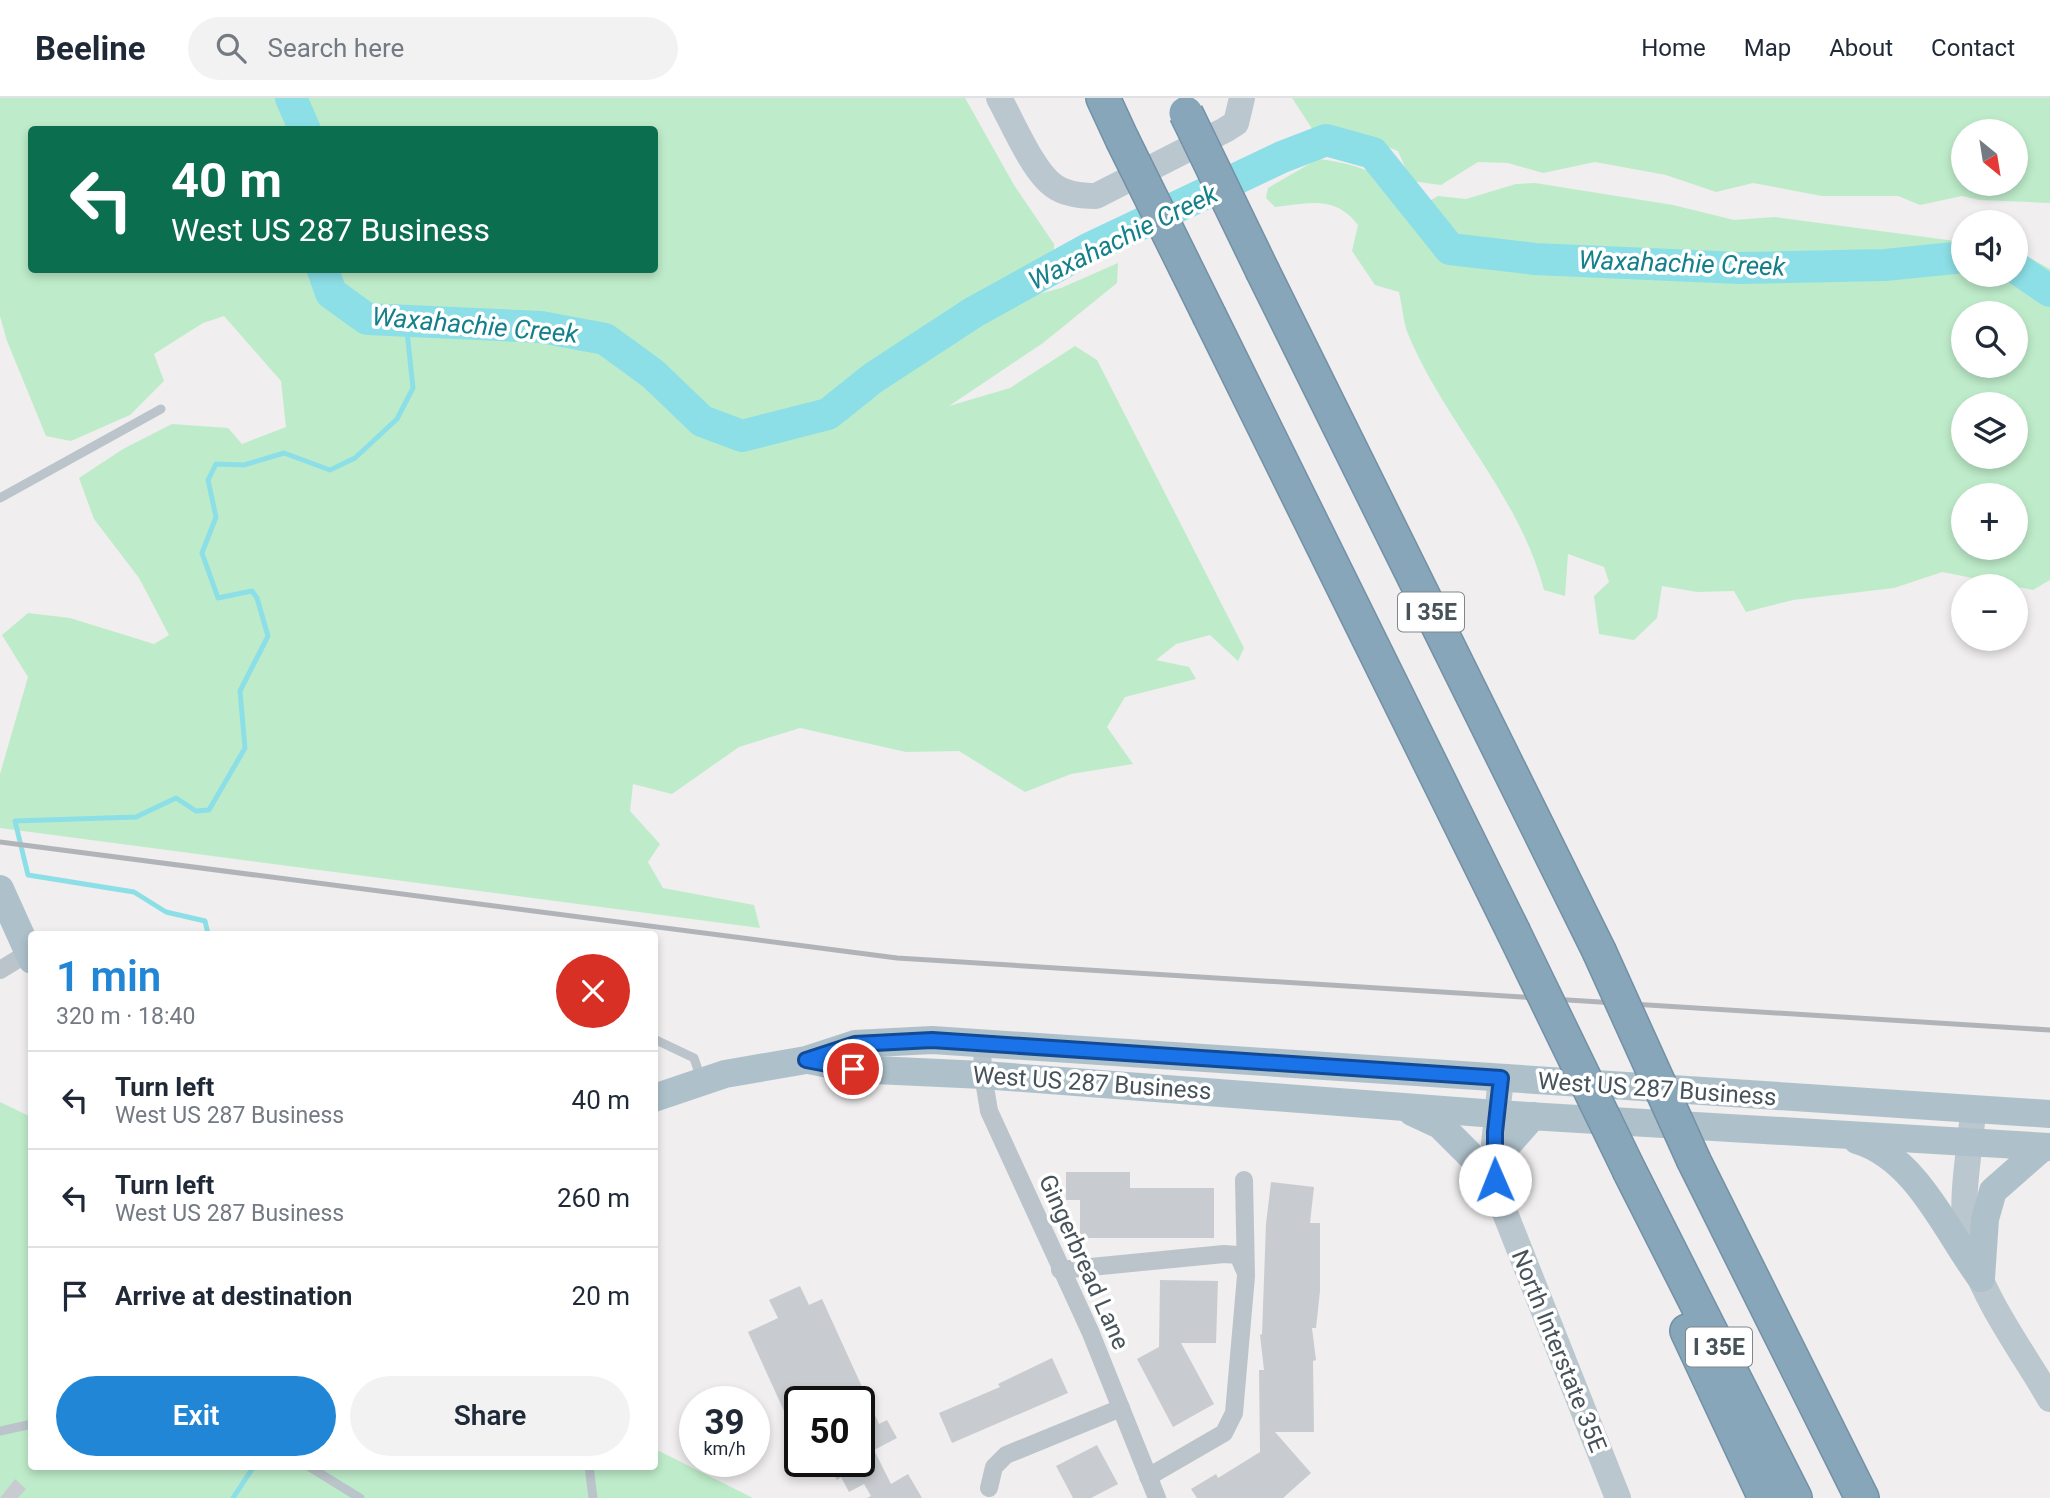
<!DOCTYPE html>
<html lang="en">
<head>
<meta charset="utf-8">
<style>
  body { margin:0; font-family:Roboto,sans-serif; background:#f2f2f3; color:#1f2937; height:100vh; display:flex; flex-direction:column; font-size:26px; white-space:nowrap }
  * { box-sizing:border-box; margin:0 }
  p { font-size:23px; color:#747a83 }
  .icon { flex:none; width:38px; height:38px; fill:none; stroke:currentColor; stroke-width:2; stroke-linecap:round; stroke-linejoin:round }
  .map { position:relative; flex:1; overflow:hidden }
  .details { position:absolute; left:28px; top:833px; width:630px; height:539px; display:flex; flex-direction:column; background:#fff; border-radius:7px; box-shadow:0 4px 10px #0003 }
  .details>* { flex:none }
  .guide { position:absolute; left:28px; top:28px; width:630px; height:147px; border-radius:7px; box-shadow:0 4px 10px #0003; background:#0b6e4f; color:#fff; overflow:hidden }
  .needle { width:46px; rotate:150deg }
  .buttons { position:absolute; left:1951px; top:21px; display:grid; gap:14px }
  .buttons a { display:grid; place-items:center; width:77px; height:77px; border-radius:50%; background:#fff; box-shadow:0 4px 10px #0003; font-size:35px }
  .speed { position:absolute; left:679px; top:1288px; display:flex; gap:14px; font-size:35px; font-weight:700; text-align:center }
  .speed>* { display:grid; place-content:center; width:91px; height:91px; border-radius:50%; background:#fff; box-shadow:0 4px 10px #0003; line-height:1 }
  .speed small { font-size:18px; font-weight:400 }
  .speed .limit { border:4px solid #111; border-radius:10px; background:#fff; color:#111 }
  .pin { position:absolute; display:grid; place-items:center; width:60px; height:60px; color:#fff; margin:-30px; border:4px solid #fff; border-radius:50%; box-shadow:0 2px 7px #0007 }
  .me { position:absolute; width:77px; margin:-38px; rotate:359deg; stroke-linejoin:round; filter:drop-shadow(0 0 5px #0008) }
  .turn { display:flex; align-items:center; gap:24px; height:147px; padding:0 28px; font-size:32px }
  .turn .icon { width:91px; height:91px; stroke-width:2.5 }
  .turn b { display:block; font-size:49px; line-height:60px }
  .round { display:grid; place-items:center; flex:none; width:74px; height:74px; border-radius:37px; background:#f2f2f3 }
  .head { display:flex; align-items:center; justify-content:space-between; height:119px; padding:0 28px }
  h1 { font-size:42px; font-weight:600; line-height:52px; color:#2286d6 }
  .button { display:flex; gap:14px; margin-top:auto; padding:14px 28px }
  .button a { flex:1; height:80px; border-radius:42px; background:#2286d6; color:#fff; font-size:28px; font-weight:600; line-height:80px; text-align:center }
  .button a+a { background:#f2f2f3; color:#1f2937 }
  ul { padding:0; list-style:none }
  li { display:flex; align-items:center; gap:21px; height:98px; padding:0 28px; border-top:2px solid #e0e1e3 }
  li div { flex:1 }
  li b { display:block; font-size:26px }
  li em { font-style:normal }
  header { display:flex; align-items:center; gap:42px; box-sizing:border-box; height:98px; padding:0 35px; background:#fff; border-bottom:2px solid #e0e1e3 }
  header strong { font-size:33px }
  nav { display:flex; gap:38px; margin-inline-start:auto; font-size:24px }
  .search { width:490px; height:63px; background:#f2f2f3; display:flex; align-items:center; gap:18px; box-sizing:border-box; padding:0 24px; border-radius:38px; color:#747a83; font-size:26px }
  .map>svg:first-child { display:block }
</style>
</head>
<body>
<header>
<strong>Beeline</strong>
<div class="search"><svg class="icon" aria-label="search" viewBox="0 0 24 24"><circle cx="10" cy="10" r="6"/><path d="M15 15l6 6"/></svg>Search here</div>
<nav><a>Home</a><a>Map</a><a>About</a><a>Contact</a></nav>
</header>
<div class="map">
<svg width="2050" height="1400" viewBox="0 0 2050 1400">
  <rect width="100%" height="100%" fill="#f0eeee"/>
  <g fill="#beecca" fill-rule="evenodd">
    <path d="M0,0H965L1014,87L1054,146V162L932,223L893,265L957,237L1010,204L1061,190L1118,165L1117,185L1043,245L949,308L1010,290L1075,248L1097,262L1244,550L1238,563L1210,537L1176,546L1156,562L1189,569L1196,581L1125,599L1107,629L1133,666L1071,676L1025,694L959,653L906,654L800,630L739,649L672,696L633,686L630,713L660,746L648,764L663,790L754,807L760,830L0,730V676L28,579L2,537L28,515L70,520L154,546L169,537L139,480L94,421L79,380L123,351L172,326L228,330L242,346L286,329L281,283L224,218L203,225L154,256L164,283L130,317L71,343L46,338L7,243L0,218ZM32,32H654V172H32Z"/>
    <path d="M1292,0H2050V105L1980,102L1962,98L1920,107L1898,98H1822L1753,85L1716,94L1666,77L1595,64L1543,75L1508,65L1478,64L1441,87L1411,83L1398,53L1340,30L1313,32ZM1964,33H2016V86H1964Z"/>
    <path d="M1318,61C1344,64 1376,71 1396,91C1401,97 1404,108 1407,116L1438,98L1466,101L1516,86L1535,85L1673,107L1734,122L1774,119L1963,144L1964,177H2016V152L2050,171V482L2033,492L1942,474L1894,490L1793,502L1746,514L1734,493L1697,494L1662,488L1657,520L1634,542L1599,536L1594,498L1609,484L1604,469L1568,456L1565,498L1544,492C1520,398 1445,325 1408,236C1403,223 1402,207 1399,194L1375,187L1352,153L1358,127C1336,97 1307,105 1275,109L1266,100L1268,90ZM1964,215H2016V268H1964ZM1964,306H2016V359H1964ZM1964,397H2016V450H1964Z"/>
    <polygon points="0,1004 31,1019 32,1368 654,1368 655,1351 753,1400 0,1400"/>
  </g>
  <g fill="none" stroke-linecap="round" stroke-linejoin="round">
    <g stroke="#8ddfe7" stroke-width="5">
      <polyline points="208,836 205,823 166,814 134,794 28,777 15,723 136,719 176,700 196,713 209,712 245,650 240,593 268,538 257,500 252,493 218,500 202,455 216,419 208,382 216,366 244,367 284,355 330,372 355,360 397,321 413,290 406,224"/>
      <polyline points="233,1400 254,1368"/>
    </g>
    <g stroke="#8ddfe7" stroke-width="32">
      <polyline points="291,0 305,32"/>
      <polyline points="2016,170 2050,193"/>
      <polyline points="323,172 331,195 367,221 541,229 605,241 653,276 702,323 742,338 828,316 873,280 974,214 1088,151 1282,59 1326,42 1373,55 1450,151 1535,161 1740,170 1885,167 1964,159"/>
    </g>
  </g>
  <g fill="#c8ccd0">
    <polygon points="1066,1074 1130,1074 1130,1090 1214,1090 1214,1140 1080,1140 1080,1102 1066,1102"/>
    <polygon points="1271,1084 1314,1089 1310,1125 1320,1125 1320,1193 1316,1230 1312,1230 1316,1262 1313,1263 1314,1334 1275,1334 1311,1375 1283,1400 1197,1400 1191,1391 1216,1376 1218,1380 1260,1354 1259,1272 1264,1272 1260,1237 1262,1236 1266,1126"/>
    <polygon points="1160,1182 1218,1183 1216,1245 1181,1245 1214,1306 1173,1329 1137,1261 1159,1249"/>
    <polygon points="800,1188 809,1207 822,1201 879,1326 887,1322 897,1340 874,1352 891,1386 908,1376 922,1400 867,1400 871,1398 864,1386 849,1394 841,1379 837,1382 827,1363 859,1363 859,1304 800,1304 800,1348 748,1234 778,1220 769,1202"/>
    <polygon points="1052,1260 1068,1295 952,1345 939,1315 1000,1289 998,1286"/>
    <polygon points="1097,1347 1118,1386 1091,1400 1073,1400 1056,1368"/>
    <polygon points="15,1381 26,1391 18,1400 0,1400"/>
  </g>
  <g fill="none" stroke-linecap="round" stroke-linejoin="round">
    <g stroke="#7391a6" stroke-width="36">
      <g id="highway">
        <polyline points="1103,0 1122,41"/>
        <polyline points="1263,174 1599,853"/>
        <polyline points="1210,219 1513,833"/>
        <polyline points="1694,1063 1862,1400"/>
        <polyline points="1630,1074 1795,1400"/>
        <polyline points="1687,1233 1765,1400"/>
      </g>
    </g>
    <g stroke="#bac4ca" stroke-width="9">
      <polyline points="0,400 161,311"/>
      <polyline points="654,941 694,960 701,981"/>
      <polyline points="0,1333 32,1326"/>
      <polyline points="308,1368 360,1400"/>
      <polyline points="589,1368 593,1400"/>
    </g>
    <g stroke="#bac4ca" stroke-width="18">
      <polyline points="0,872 28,855"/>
      <polyline points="982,944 983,977 989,1013 1090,1233 1157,1400"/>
      <polyline points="1060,1172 1224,1156 1238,1157 1245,1173"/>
      <polyline points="1148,1379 1224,1335 1234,1315 1246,1178 1244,1082"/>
      <polyline points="989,1390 994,1369 1006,1357 1121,1310"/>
    </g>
    <g stroke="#bac7cf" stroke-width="26">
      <path d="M999,0C1012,23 1033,74 1054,88C1065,96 1083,98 1096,98L1225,32L1236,25L1242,0"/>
      <polyline points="1501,980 1494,1046 1499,1100 1618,1400"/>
      <path d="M1973,1013C1970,1058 1957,1108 1970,1153C1984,1202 2024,1256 2050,1301"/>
    </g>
    <g stroke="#aec1cb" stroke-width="28">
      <polyline points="0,791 32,862"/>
      <polyline points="809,962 853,971 983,977 1496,1016 2050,1049"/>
      <polyline points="654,1000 725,976 806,962 855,946 932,942 2050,1016"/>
      <polyline points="1412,1014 1440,1027 1495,1082"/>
      <path d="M1857,1042C1917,1060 1946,1133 1981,1180"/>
      <polyline points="1494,1062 1533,1018"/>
      <polyline points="1981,1180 1985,1121 1993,1093 2043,1049"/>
    </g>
    <use href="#highway" stroke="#87a6ba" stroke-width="33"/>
    <polyline stroke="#b0b4b8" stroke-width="5" points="0,744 897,860 2050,932"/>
    <g stroke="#7391a6" stroke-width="36" stroke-linecap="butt">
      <g id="highway-bridge">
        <polyline points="1186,15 1263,174"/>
        <polyline points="1122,41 1210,219"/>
        <polyline points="1513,833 1630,1074"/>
        <polyline points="1599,853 1694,1063"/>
      </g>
    </g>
    <use href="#highway-bridge" stroke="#87a6ba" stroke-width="33"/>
  </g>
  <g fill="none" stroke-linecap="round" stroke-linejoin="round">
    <g stroke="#114b97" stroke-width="18">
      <polyline id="route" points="853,971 806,962 855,946 932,942 1501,980 1495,1034 1495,1082"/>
    </g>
    <use href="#route" stroke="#1a73e8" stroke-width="12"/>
  </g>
  <g text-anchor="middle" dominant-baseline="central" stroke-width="7" stroke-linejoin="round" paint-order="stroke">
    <g fill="#fff" stroke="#7e878c" stroke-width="2">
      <rect x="1398" y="494.5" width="66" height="39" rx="5"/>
      <rect x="1686" y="1229.5" width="66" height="39" rx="5"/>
    </g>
    <g font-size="23" font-weight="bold" fill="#47535a">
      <text x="1431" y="514">I 35E</text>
      <text x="1719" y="1249">I 35E</text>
    </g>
    <g font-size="24" fill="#47535a" stroke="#fff">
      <text transform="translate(1092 985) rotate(4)">West US 287 Business</text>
      <text transform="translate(1657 991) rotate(4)">West US 287 Business</text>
      <text transform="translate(1084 1164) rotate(66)">Gingerbread Lane</text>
      <text transform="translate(1559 1253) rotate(68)">North Interstate 35E</text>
    </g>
    <g font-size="26" font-style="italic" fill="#13808b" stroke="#fff">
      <text transform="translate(1123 139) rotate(-26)">Waxahachie Creek</text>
      <text transform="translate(1682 165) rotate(2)">Waxahachie Creek</text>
      <text transform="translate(475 227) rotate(5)">Waxahachie Creek</text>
    </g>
  </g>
</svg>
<div class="buttons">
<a><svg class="needle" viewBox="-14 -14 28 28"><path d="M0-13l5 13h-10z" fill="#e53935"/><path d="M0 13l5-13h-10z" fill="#747a83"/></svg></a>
<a><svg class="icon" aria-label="sound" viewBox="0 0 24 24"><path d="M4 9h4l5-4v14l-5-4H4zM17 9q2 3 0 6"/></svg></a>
<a><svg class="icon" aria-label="search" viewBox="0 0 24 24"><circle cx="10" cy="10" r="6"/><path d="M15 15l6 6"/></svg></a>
<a><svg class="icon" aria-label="layers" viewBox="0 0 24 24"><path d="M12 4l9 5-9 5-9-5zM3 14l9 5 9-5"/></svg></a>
<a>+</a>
<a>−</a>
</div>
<div class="speed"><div>39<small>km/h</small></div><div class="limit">50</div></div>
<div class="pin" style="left:853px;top:971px;background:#d93025"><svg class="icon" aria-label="arrive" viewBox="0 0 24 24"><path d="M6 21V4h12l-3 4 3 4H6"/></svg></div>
<svg class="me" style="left:1495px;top:1082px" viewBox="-20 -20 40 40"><circle r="19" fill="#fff"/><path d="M0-13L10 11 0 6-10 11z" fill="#1a73e8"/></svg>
<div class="guide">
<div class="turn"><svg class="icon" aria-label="left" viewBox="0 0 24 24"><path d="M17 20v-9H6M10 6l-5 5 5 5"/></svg><div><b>40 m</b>West US 287 Business</div></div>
</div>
<section class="details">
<div class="head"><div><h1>1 min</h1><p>320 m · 18:40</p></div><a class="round" style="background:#d93025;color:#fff"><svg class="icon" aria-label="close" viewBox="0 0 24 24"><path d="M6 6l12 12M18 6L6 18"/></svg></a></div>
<ul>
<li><svg class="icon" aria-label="left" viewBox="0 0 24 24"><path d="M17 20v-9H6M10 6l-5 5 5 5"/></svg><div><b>Turn left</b><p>West US 287 Business</p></div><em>40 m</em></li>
<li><svg class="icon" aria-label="left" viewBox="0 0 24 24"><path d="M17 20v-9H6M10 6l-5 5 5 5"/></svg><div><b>Turn left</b><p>West US 287 Business</p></div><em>260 m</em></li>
<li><svg class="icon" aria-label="arrive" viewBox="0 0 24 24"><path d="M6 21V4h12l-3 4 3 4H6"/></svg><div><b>Arrive at destination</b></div><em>20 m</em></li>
</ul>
<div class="button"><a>Exit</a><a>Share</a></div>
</section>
</div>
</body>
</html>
